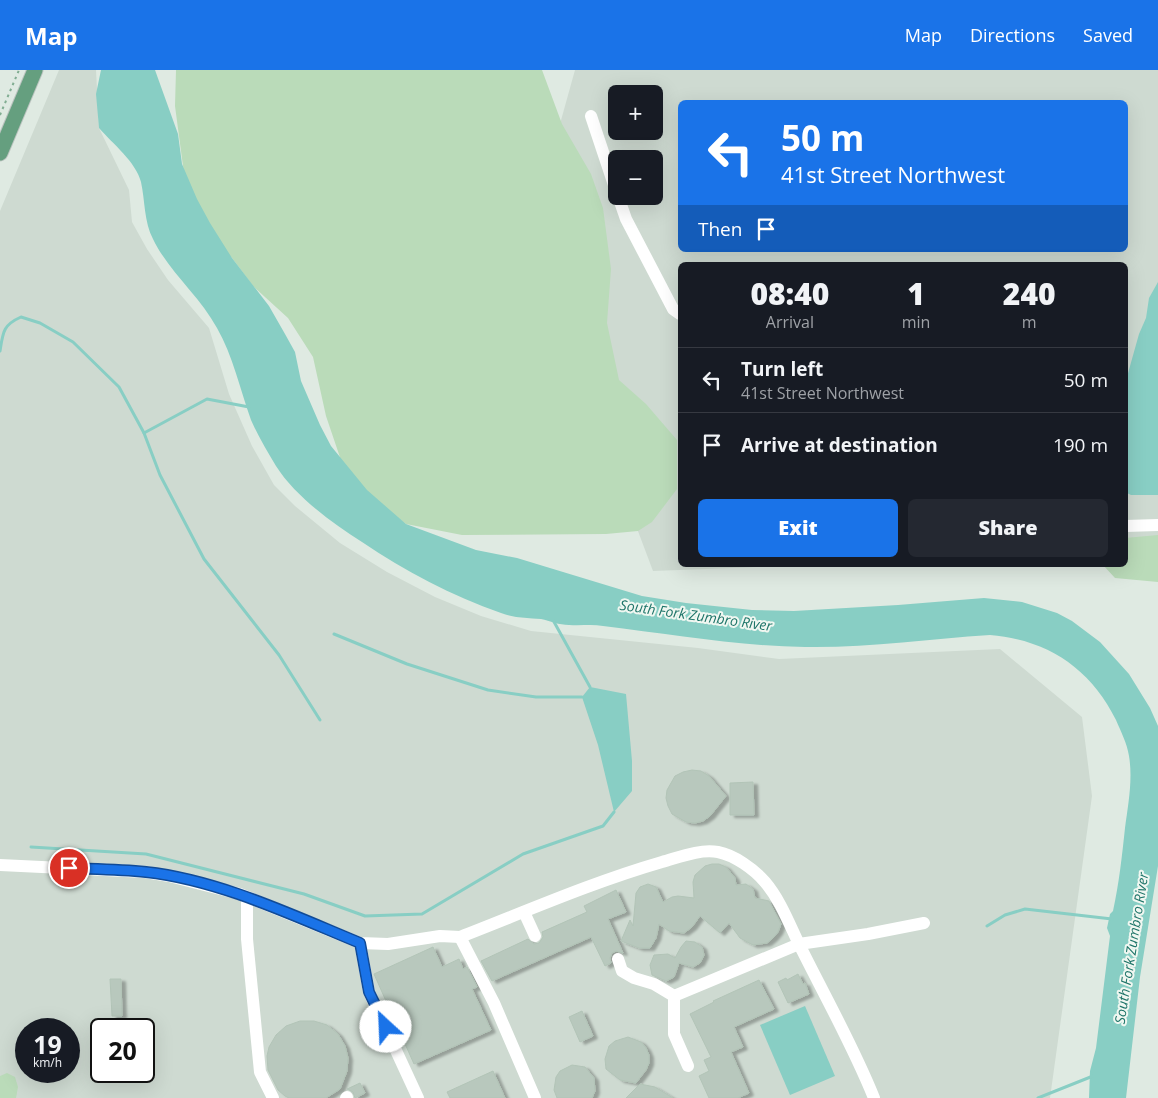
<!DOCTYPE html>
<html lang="en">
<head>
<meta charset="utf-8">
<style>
  body { margin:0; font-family:"Open Sans",sans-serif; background:#242831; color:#f1f3f6; height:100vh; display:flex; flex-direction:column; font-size:19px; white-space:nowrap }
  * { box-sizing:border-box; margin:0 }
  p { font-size:16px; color:#9ea1a6 }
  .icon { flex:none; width:28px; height:28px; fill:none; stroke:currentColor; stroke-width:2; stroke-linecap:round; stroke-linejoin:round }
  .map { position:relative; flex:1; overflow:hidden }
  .side { position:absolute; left:678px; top:192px; width:450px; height:305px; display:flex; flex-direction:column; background:#171b24; border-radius:8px; box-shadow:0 5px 20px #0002 }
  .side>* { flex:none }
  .guide { position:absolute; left:678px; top:30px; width:450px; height:152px; border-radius:8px; box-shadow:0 5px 20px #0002; background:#1a73e8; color:#fff; overflow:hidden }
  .controls { position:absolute; left:608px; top:15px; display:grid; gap:10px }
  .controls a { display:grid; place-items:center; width:55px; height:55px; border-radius:8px; background:#171b24; box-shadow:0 5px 20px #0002; font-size:25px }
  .speed { position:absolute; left:15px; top:948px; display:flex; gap:10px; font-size:25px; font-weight:700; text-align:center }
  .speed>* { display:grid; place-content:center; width:65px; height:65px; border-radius:50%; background:#171b24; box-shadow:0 5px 20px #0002; line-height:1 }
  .speed small { font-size:12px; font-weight:400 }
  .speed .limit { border:2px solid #111; border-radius:8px; background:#fff; color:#111 }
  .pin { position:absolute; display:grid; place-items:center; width:42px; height:42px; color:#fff; margin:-21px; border:2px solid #fff; border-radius:50%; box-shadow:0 1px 5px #0007 }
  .me { position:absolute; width:55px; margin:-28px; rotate:335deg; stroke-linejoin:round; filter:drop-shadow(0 0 4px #0008) }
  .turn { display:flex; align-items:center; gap:18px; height:105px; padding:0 20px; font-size:22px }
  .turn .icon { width:65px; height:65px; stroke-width:2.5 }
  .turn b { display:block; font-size:35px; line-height:42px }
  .then { display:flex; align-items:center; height:48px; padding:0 20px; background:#0003; gap:10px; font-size:19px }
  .eta { display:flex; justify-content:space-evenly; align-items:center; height:85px; text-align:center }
  .eta b { font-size:30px; font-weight:800; line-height:35px }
  .primary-button { display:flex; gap:10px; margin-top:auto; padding:10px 20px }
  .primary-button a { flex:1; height:58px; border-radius:8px; background:#1a73e8; color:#fff; font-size:20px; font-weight:800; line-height:58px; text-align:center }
  .primary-button a+a { background:#242831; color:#f1f3f6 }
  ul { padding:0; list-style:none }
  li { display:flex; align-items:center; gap:15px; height:65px; padding:0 20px; border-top:1px solid #363941 }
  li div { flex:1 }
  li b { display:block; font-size:19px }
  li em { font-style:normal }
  header { display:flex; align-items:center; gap:30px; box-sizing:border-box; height:70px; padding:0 25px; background:#1a73e8; color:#fff }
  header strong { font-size:24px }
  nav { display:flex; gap:28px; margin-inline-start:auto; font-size:18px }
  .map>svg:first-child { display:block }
</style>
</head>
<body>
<header>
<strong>Map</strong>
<nav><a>Map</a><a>Directions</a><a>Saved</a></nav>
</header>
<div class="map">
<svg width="1158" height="1028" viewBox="0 0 1158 1028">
  <defs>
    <filter id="shadow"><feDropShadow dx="4.5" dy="2.5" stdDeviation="1" flood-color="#0004"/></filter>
  </defs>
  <rect width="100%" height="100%" fill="#dfeae2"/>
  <g fill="#cedad1" fill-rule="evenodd">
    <path d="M59,0H96L99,58L129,120L132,152L147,179L168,210L209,258L229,324L252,376L274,415L295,436L340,473L387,502L435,527L481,546L531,561L698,578L779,589L1000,579L1082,647L1092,726L1050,1028H0V141ZM26,959H69V1001H26ZM101,959H144V1001H101Z"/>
    <path d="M575,0H1158V481L1125,483V195H680V495H812L653,501L621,416L543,115ZM616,24H654V61H616ZM680,32H1125V180H680ZM616,89H654V126H616Z"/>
  </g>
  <g fill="#badbb9">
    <polygon points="176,0 542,0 562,54 591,104 603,138 611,199 607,253 619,310 646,334 677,370 677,419 652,452 638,461 606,464 462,465 406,454 348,411 326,346 313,287 288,248 253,216 232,188 216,171 187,126 175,36"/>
    <polygon points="1158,465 1158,512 1115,508 1103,495 1125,495 1125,468"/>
    <polygon points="7,1003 15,1007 18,1017 16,1028 0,1028 0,1006"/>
  </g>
  <g fill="#88cec4">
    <path d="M101,0H155L178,64L182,94L197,129L210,153L232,188L269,236L285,264L295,282L301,311L320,355L331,376L367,420L406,454L476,480L517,488L642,526L686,533L752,540L794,541L898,535L984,528L1022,532L1057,543L1072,551L1100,572L1129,604L1150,638L1158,656V796L1140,907L1126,1028H1089L1090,1001L1096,978L1110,866L1107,858L1110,844L1113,841C1119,814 1122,786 1125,758C1128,735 1133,710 1129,686C1127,673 1121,662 1116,650C1090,598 1048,570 990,565C928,569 867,578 805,577C738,576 670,564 603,556C592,554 581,556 569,555C559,555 550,551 541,549C527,548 514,548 501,543C452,526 405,501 362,472C332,453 295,426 276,396C267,381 258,366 251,350C240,319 233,286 217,258C199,225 169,202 153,169C144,152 145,130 141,112C136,92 113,74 99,58L96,24Z"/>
    <polygon points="1158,212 1158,425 1131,425 1125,422 1125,314 1139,264 1146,248 1149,228"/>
    <polygon points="590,617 626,624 632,691 632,721 614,742 598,675 582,627"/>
    <polygon points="805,936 835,1006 790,1025 760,955"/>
  </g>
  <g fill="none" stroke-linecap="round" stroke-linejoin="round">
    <g stroke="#88cec4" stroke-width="3">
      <path d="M0,281C3,262 3,255 21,247L40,253L73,272L119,317L144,363L160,405L204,489L279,585L320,650"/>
      <polyline points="144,363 207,329 249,337"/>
      <polyline points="553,550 590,617"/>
      <polyline points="334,564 407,594 488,620 536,627 582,627"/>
      <polyline points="31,777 146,784 304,824 365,846 422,844 523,784 603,756 614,742"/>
      <polyline points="987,856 1005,845 1025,839 1112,849"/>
      <polyline points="1038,1028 1093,1006"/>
    </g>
  </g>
  <g fill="#b8c8bd" stroke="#b2c4b7" filter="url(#shadow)">
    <polygon points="692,700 701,701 709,706 726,726 710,746 703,751 695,753 686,752 672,744 668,736 666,728 667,720 675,706 683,702"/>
    <polygon points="753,712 754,745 730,745 730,713"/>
    <polygon points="712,794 719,794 726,797 735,808 736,815 746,814 753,819 755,828 769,831 781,854 778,862 773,868 767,873 753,875 740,868 729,853 720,863 700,846 692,857 684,863 669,861 659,854 656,868 650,878 639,878 621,871 630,850 633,856 636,823 640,817 648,814 656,817 663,832 672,827 678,826 694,828 693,812 695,805 705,796"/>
    <polygon points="616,820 626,842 608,849 623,883 616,881 612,883 610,888 611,893 605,896 591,867 492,911 481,891 528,869 534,874 539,873 543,867 542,862 587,842 584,836"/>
    <polygon points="686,871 695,872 702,877 704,885 700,893 693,897 679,893 674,907 666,911 652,905 650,895 654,885 668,884 675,888 681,877"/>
    <polygon points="433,877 442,897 459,889 463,899 467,897 477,917 472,919 491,960 414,994 374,904"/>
    <polygon points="798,904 803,914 805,913 809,924 788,933 778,912 786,908 787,910"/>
    <polygon points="110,909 121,909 122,946 112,946"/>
    <polygon points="759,910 774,939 734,957 743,977 731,982 749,1023 738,1028 709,1028 699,1006 709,1001 704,990 711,987 690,944 714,932 713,931"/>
    <polygon points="582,941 593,966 580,972 569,947"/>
    <polygon points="300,951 314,951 327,955 338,964 345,976 348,988 347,1001 340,1019 326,1028 289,1028 285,1026 278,1020 268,1000 267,986 269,977 276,965 286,956"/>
    <polygon points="628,967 641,972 646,978 649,985 649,993 646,1000 636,1013 620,1010 606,999 605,989 609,976 615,971"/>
    <polygon points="572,995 585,997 594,1008 595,1021 592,1028 557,1028 554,1020 556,1007 560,1001"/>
    <polygon points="493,1001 505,1028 450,1028 447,1022"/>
    <polygon points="360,1013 365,1023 355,1028 353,1022 347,1019"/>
    <polygon points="640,1014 655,1017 673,1028 626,1028"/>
  </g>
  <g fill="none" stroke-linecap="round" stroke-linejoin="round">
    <g stroke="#bcc4c0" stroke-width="17">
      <polyline id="major" points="0,83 35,0"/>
    </g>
    <polyline stroke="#81ad92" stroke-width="2" stroke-dasharray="2.5 4" stroke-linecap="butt" points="0,45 19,0"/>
    <g stroke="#fff" stroke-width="12">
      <polyline points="591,46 616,121"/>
      <polyline points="618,126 626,149 673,239 680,244"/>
      <polyline points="1125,456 1158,455"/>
      <path d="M0,795L145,802L169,806L240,824L360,873L388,874L440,866L460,867C527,841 593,812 662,792C680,787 699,779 718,782C734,785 754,799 765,812C782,832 791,859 803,882C827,930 854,978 874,1028"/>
      <polyline points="247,827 247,869 260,1002 273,1028"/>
      <polyline points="524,842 535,866"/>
      <polyline points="460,867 494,933 535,1028"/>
      <polyline points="360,873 369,922 418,1028"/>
      <polyline points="618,889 622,901 634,908 654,914 674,926"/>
      <polyline points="688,996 674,964 674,926 799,874 868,864 924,853"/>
      <polyline points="346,1028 347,1027"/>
    </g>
    <use href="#major" stroke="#659f7f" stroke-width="15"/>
  </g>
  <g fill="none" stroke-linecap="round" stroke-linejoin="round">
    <g stroke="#114b97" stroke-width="12">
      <path id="route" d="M69,798C94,799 120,799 146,802C219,810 292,845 360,873L369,922L386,957"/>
    </g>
    <use href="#route" stroke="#1a73e8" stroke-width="9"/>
  </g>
  <g text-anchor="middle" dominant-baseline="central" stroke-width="4" stroke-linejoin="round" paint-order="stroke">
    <g font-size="14" font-style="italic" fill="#1d7468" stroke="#f0f7f1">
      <text transform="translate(696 545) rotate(8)">South Fork Zumbro River</text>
      <text transform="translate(1131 878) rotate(-81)">South Fork Zumbro River</text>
    </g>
  </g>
</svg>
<div class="controls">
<a>+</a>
<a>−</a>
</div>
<div class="speed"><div>19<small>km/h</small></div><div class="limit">20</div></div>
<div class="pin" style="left:69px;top:798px;background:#d93025"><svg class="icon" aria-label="arrive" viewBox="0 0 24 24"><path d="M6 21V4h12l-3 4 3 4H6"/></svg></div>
<svg class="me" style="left:386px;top:957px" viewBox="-20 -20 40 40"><circle r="19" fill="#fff"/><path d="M0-13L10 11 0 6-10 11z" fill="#1a73e8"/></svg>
<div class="guide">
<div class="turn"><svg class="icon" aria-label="left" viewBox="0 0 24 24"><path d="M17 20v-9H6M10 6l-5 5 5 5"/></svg><div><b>50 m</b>41st Street Northwest</div></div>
<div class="then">Then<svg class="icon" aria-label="arrive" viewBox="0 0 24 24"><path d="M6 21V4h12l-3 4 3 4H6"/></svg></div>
</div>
<section class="side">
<div class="eta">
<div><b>08:40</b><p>Arrival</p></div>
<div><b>1</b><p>min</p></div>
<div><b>240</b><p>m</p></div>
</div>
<ul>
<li><svg class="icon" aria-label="left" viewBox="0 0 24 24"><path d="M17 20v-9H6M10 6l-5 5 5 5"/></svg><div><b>Turn left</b><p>41st Street Northwest</p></div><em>50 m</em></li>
<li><svg class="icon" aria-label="arrive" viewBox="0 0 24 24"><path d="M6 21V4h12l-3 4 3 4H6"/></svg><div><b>Arrive at destination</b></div><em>190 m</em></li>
</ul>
<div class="primary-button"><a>Exit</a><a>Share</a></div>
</section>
</div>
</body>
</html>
